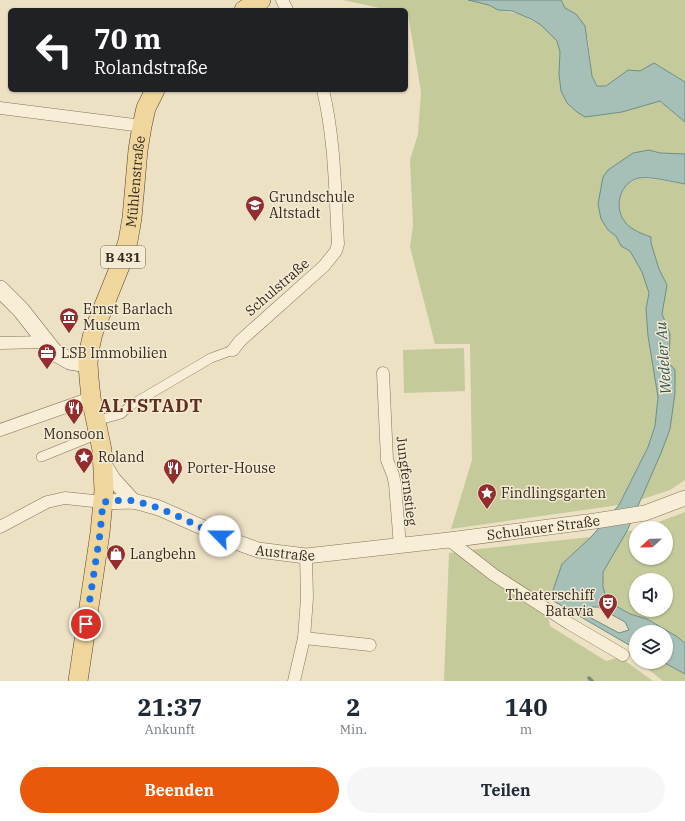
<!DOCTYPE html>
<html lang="de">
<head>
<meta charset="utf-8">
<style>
  body { margin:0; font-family:"IBM Plex Serif",serif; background:#f6f6f7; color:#1f2937; height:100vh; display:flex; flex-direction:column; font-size:15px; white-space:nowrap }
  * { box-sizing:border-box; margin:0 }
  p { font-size:13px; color:#747a83 }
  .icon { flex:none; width:22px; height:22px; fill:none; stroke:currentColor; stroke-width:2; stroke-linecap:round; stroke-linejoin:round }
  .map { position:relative; height:681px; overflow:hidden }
  .panel { display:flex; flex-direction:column; background:#fff; flex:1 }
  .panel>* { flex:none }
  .banner { position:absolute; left:8px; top:8px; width:400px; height:84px; border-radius:6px; box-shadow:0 1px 3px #0004; background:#202124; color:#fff; overflow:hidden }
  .needle { width:26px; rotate:248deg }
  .fabs { position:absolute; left:629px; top:521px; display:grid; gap:8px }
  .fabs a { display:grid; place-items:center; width:44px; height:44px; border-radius:50%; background:#fff; box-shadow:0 1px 3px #0004; font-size:20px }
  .pin { position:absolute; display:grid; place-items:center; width:34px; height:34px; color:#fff; margin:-17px; border:2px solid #fff; border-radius:50%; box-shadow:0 1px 4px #0007 }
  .me { position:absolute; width:44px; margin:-22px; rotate:293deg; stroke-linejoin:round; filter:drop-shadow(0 0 3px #0008) }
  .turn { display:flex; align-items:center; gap:14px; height:84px; padding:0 20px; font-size:18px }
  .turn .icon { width:52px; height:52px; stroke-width:2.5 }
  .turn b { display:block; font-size:28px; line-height:34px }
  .eta { display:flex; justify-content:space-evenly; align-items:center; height:68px; text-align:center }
  .eta b { font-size:24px; font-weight:700; line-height:28px }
  .primary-button { display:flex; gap:8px; margin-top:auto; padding:8px 20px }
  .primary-button a { flex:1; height:46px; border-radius:24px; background:#ea580c; color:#fff; font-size:16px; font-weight:700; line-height:46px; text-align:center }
  .primary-button a+a { background:#f6f6f7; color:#1f2937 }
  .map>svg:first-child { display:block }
</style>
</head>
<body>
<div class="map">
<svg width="685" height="681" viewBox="0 0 685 681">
  <rect width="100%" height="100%" fill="#ede1c4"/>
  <g fill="#c4ca99" fill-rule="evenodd">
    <polygon points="343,0 468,0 489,5 498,10 519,14 541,25 557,41 560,52 559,74 577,112 586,117 622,112 660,101 685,122 685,154 660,153 649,150 633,153 608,230 616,236 621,246 630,251 642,272 649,293 646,309 648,336 658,397 655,426 648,447 619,505 451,529 472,460 470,344 435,344 410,247 413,225 410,160 418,134 421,92 408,14 406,14 406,10 389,10"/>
    <polygon points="561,0 685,0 685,82 654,63 640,71 628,70 606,86 598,86 592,76 588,39 576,14 565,8"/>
    <polygon points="640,178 661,180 685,184 685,480 670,490 640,500 661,453 670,429 670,334 662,314 667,284 659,269 651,243 651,238 636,231 625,223 618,208 621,194 626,184"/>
    <polygon points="464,348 465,391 404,393 403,350"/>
    <path d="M685,512V643L676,636L647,619L630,614L607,601L603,587V572L627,531L636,530V558H666V528H643ZM636,580H666V610H636Z"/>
    <polygon points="591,537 562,564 550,599 544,603 469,550"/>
    <polygon points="459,552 548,617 550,626 606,661 620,657 653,681 444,681 449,553"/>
    <polygon points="639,662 663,662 685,674 685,681 663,681"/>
  </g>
  <g fill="#a6c0b8" stroke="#6d8e86" fill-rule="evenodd">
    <polygon points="468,0 561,0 565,8 576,14 585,26 592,76 597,86 606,86 628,70 640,71 654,63 685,82 685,122 660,101 622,112 585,117 577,112 567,103 561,91 559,74 560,52 557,41 541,25 531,19 512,11 498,10 489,5"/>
    <path d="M649,150L660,153L685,154V184C674,182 649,176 639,178C620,182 613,207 625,222C631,230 643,234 651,237V243L659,269L667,285L662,314L670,334L669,363L675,370V393L670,429L661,453L627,531L603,572V587L607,601L630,614L647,619L676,636L685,643V674L663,662H666V632H636V649L550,599L562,564L591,537L619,505L648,447L655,426L658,397L648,336L646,309L649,293L642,272L630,251L621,246L616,236L608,230L601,219L598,204L603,177L608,170L633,153ZM592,607H598L625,622L629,630L619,633L591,618L589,615V610Z"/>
  </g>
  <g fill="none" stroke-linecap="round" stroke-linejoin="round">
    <polyline stroke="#6d8e86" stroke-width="3.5" points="589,678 592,681"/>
    <g stroke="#87735b" stroke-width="10">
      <g id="pedestrian">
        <polyline points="96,421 121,414 131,405 211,358 233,350"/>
        <polyline points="41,457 88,438 99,431"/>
      </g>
    </g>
    <g stroke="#87735b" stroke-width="13">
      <g id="minor">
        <polyline points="282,0 287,10"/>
        <polyline points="0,108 142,126"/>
        <polyline points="0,343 46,342"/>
        <path d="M233,350L240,341L324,266L336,251L338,244C335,192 335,140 323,90"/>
        <polyline points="383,373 387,460 393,475 395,484 400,546"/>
        <polyline points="0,430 91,398"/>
        <polyline points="0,527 47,502 65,498 103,502"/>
        <polyline points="449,540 494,575 570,624 623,655"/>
        <polyline points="304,638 370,645"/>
        <polyline points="294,681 304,638 307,598 306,556"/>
      </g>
    </g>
    <g stroke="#87735b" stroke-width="16">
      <g id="tertiary">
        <polyline points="104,464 113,479 133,501"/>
        <path id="s1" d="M103,502L133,501L145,504L159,508L233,541L258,550L306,556L449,540L595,521L645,513L685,498"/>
      </g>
    </g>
    <g stroke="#69543e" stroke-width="18">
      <polyline id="secondary" points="0,289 21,310 54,352 70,361 88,364"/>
    </g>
    <g stroke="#55412f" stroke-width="20">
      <g id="primary">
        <polyline points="244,10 261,0"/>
        <path id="s2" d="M78,681L100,533L104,491L102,450L91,398L89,378L88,364L89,351L93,333L120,266L128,241L132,218L138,150L142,126L146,108L155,90"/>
      </g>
    </g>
    <use href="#pedestrian" stroke="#f8eed7" stroke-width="9"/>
    <use href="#minor" stroke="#f8eed7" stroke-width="12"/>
    <use href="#tertiary" stroke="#f8eed7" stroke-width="15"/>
    <use href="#secondary" stroke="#f8eed7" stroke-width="17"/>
    <use href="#primary" stroke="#eed69d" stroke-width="19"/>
  </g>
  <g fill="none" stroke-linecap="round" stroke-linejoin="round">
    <path stroke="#1a73e8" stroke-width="7" stroke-dasharray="0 12.6" d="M86,624L100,534L103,502C113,501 124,499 134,501C164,507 192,524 220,536"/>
  </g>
  <defs>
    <g id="school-pin" transform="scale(1)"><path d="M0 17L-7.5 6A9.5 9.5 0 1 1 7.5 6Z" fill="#942d2d" stroke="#f4ebd4"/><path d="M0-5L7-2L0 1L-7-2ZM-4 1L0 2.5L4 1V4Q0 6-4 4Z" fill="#fff"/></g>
    <g id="museum-pin" transform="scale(1)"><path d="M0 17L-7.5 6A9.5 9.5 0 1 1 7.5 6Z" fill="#942d2d" stroke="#f4ebd4"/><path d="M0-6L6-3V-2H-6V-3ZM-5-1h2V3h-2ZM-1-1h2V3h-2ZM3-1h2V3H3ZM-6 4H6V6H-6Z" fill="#fff"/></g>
    <g id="office-pin" transform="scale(1)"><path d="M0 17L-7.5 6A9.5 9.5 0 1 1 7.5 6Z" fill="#942d2d" stroke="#f4ebd4"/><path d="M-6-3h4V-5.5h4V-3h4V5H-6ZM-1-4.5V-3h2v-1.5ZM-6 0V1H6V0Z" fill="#fff"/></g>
    <g id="restaurant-pin" transform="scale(1)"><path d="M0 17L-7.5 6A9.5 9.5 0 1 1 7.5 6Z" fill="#942d2d" stroke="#f4ebd4"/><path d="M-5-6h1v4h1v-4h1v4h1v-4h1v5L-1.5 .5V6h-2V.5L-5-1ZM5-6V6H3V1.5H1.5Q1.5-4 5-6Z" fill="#fff"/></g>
    <g id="sight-pin" transform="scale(1)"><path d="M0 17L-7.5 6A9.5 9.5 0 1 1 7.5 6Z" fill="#942d2d" stroke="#f4ebd4"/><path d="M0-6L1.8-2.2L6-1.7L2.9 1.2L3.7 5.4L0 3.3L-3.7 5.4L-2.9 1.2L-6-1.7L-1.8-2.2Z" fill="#fff"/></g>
    <g id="shop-pin" transform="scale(1)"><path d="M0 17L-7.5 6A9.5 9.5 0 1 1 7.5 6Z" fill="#942d2d" stroke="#f4ebd4"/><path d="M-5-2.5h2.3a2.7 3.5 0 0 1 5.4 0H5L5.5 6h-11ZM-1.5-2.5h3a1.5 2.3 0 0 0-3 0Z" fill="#fff"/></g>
    <g id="theatre-pin" transform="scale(1)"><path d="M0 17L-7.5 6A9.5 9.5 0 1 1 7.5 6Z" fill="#942d2d" stroke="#f4ebd4"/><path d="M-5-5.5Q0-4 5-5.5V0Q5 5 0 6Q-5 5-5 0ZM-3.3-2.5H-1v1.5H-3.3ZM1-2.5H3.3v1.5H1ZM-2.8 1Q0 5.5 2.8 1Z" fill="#fff"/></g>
  </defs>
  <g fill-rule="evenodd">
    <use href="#school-pin" x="255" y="205"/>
    <use href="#museum-pin" x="69" y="317"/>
    <use href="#office-pin" x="47" y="353"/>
    <use href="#restaurant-pin" x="74" y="408"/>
    <use href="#sight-pin" x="84" y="457"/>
    <use href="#restaurant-pin" x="173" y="468"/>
    <use href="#sight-pin" x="487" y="493"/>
    <use href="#shop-pin" x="116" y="554"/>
    <use href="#theatre-pin" x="608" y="603"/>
  </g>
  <g text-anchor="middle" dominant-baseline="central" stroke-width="3" stroke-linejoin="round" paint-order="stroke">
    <rect fill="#f4ebd4" stroke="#706555" stroke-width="1" x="101" y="246" width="44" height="22" rx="3"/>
    <g font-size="13" font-weight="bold" fill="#372b1f">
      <text x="123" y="257">B 431</text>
    </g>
    <g font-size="14" fill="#372b1f" stroke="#f4ebd4">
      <text stroke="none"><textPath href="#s2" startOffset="510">Mühlenstraße</textPath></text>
      <text transform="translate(277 287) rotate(-41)">Schulstraße</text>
      <text transform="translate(407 481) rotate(83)">Jungfernstieg</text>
      <text stroke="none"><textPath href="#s1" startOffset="452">Schulauer Straße</textPath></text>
      <text stroke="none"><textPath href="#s1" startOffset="192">Austraße</textPath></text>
    </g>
    <g font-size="14" fill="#372b1f" stroke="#f4ebd4" text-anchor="start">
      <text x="269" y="197">Grundschule<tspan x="269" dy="16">Altstadt</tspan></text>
      <text x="83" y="309">Ernst Barlach<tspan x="83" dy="16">Museum</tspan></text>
      <text x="61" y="353">LSB Immobilien</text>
      <text x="74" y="434" text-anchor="middle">Monsoon</text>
      <text x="98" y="457">Roland</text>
      <text x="187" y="468">Porter-House</text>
      <text x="501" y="493">Findlingsgarten</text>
      <text x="130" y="554">Langbehn</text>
      <text x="594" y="595" text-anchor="end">Theaterschiff<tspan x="594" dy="16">Batavia</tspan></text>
    </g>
    <g font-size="15" font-style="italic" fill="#2e5654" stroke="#f4ebd4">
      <text transform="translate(663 358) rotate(-94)">Wedeler Au</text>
    </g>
    <g font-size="18" font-weight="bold" letter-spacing="1" fill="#622e20" stroke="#f4ebd4">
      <text x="151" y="405">ALTSTADT</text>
    </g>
  </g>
</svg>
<div class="fabs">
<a><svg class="needle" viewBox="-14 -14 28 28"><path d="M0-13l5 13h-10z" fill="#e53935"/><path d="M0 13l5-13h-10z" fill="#747a83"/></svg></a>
<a><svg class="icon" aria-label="sound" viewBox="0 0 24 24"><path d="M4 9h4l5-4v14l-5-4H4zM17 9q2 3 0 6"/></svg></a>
<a><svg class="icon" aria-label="layers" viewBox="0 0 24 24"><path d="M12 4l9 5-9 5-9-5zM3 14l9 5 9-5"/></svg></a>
</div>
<div class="pin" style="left:86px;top:624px;background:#d93025"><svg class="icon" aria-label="arrive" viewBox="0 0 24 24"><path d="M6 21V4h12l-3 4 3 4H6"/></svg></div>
<svg class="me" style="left:220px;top:536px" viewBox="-20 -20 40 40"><circle r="19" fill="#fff"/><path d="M0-13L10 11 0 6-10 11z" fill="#1a73e8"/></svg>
<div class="banner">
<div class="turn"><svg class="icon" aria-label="left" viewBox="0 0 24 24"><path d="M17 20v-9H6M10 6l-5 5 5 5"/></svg><div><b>70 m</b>Rolandstraße</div></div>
</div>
</div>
<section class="panel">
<div class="eta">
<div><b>21:37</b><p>Ankunft</p></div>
<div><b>2</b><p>Min.</p></div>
<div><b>140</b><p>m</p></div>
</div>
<div class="primary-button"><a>Beenden</a><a>Teilen</a></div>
</section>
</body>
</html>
